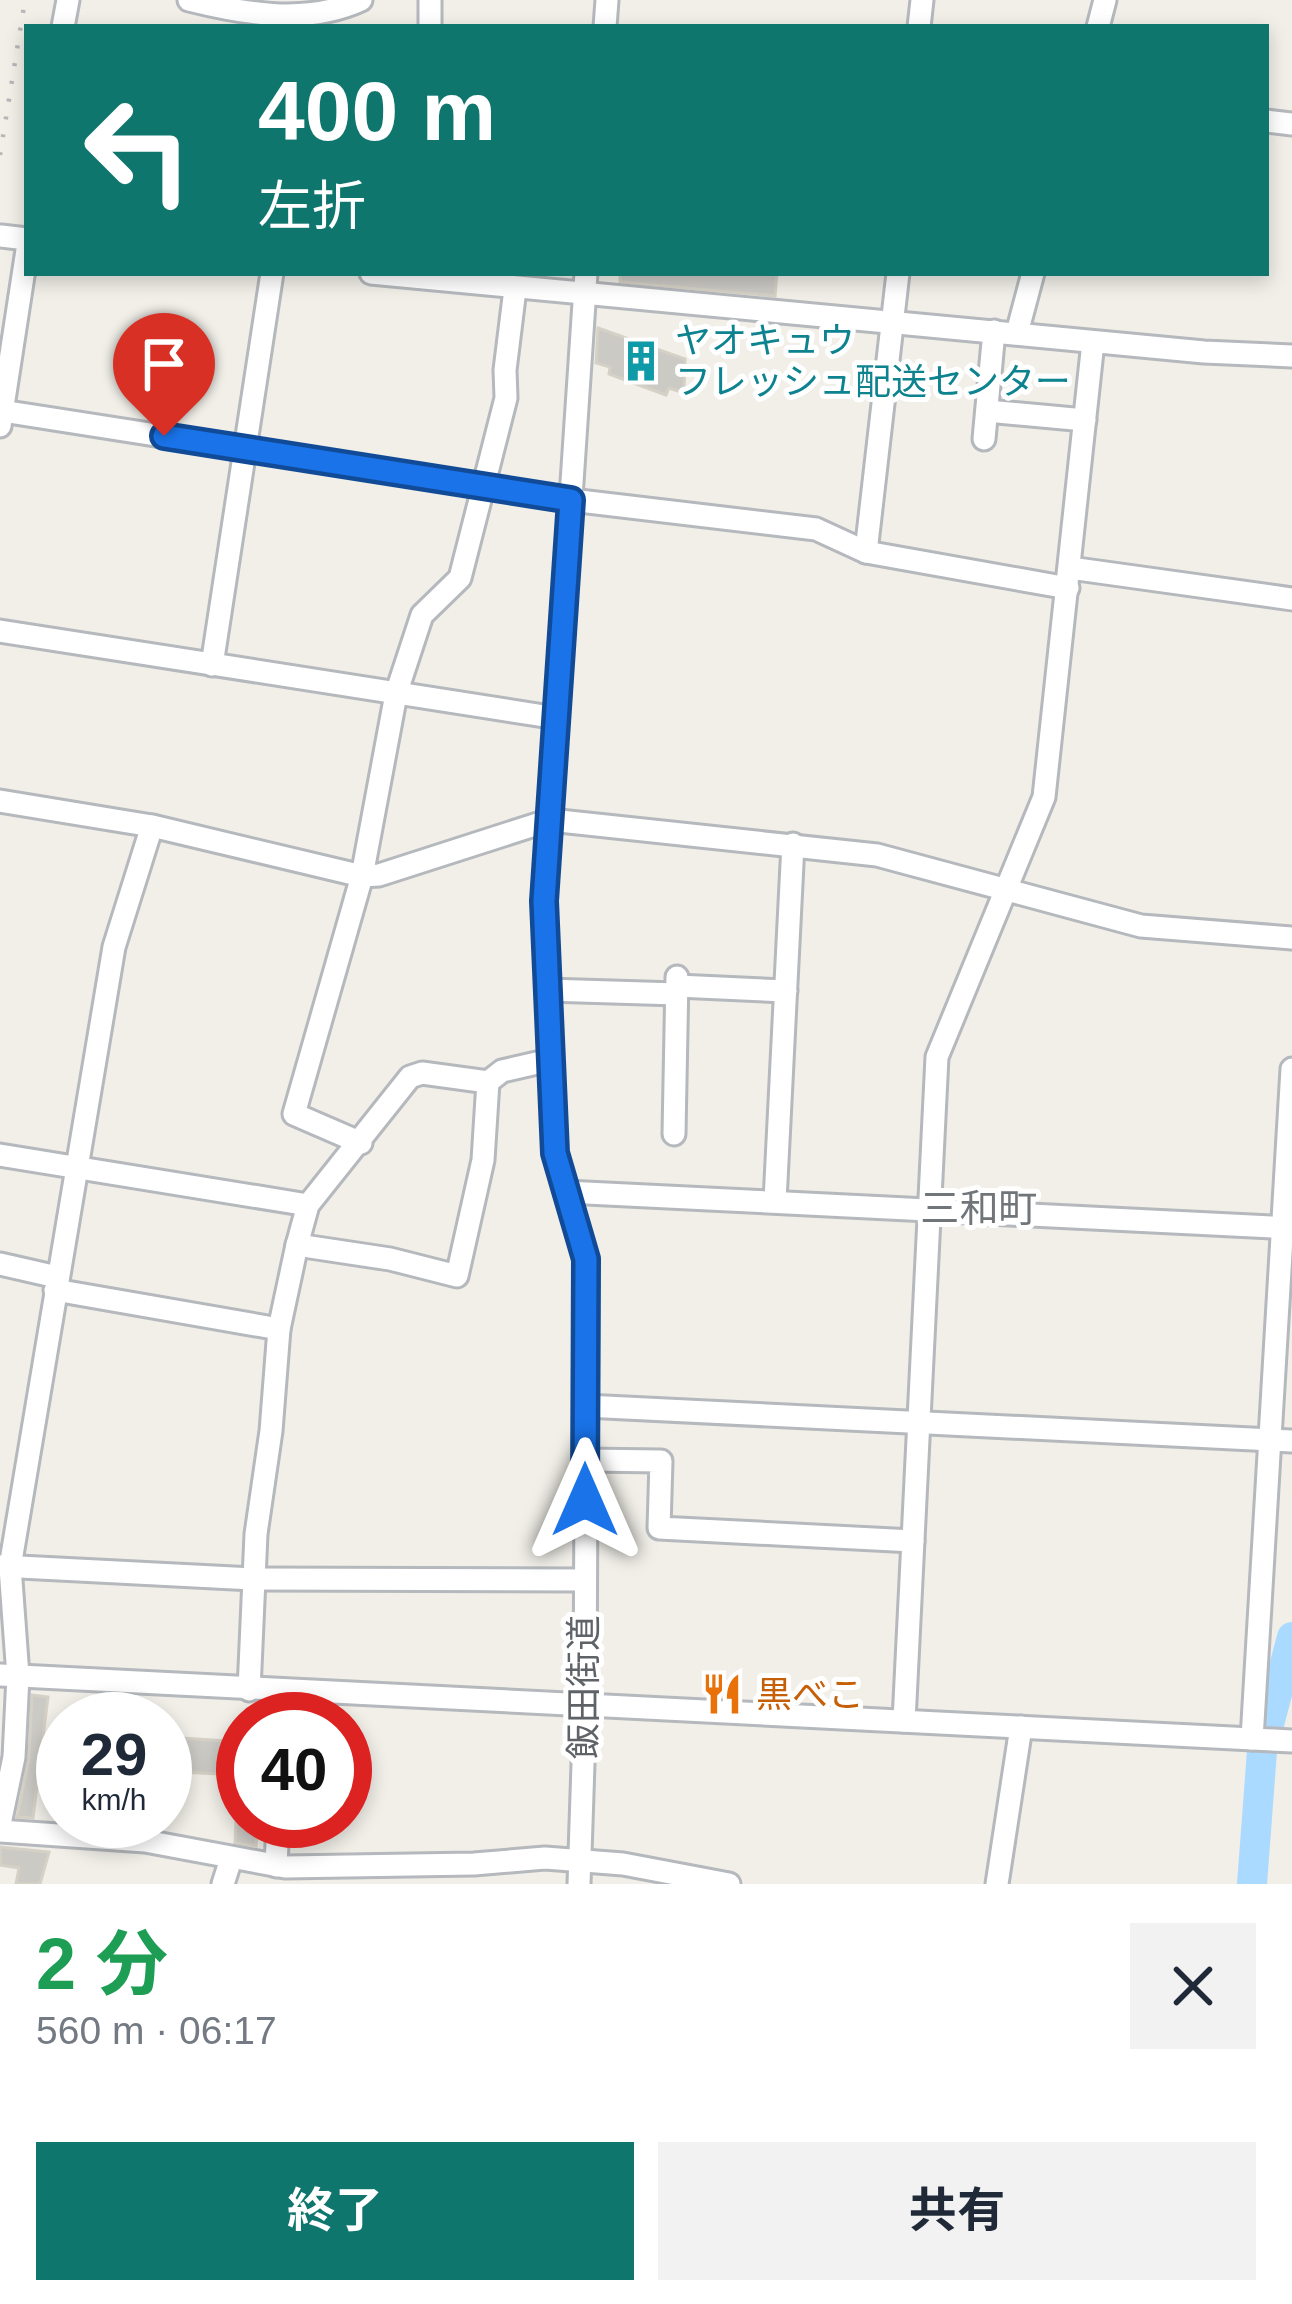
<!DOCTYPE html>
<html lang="ja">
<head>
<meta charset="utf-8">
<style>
  body { margin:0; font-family:Arial,"Noto Sans JP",sans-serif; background:#f2f2f3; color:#1f2937; height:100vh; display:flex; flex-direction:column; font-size:45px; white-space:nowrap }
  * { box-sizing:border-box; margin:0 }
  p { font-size:39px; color:#747a83 }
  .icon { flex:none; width:66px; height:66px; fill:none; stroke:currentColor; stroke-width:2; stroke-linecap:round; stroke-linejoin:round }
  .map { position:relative; height:1884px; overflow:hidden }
  .panel { display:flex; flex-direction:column; background:#fff; flex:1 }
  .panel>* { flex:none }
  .top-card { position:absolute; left:24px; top:24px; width:1245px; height:252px; border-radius:0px; box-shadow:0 6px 18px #0003; background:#0f766e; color:#fff; overflow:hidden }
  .speed { position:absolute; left:36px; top:1692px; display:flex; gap:24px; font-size:60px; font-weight:700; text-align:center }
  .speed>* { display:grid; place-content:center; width:156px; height:156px; border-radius:50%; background:#fff; box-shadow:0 6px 18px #0003; line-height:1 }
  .speed small { font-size:30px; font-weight:400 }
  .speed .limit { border:18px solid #d22; background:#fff; color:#111 }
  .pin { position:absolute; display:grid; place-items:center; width:102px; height:102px; color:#fff; margin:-123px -51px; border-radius:50% 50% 50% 0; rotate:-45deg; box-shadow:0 0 12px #0007 }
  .pin .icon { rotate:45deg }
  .me { position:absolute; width:132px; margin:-66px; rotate:0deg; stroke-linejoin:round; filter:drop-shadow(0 0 9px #0008) }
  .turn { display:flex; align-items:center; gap:42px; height:252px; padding:0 36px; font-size:54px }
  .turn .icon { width:156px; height:156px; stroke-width:2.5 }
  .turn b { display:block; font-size:84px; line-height:102px }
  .round { display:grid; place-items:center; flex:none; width:126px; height:126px; border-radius:0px; background:#f2f2f3 }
  .overview { display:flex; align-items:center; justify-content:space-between; height:204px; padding:0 36px }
  h1 { font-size:72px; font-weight:700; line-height:90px; color:#1e9e55 }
  .cta { display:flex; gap:24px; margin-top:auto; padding:24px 36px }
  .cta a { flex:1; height:138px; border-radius:0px; background:#0f766e; color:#fff; font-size:48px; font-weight:700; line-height:138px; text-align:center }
  .cta a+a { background:#f2f2f3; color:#1f2937 }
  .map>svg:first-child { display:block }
</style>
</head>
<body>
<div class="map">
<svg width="1292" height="1884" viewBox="0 0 1292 1884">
  <rect width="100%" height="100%" fill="#f1efe8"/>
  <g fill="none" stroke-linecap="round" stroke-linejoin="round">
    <polyline stroke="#aadaff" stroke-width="30" points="1252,1884 1262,1751 1292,1637"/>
  </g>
  <g fill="#cccac5" stroke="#d6d1c6" stroke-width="3">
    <polygon points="620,273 777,273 775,296 620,282"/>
    <polygon points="598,328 685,359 684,393 669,388 666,395 609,374 610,367 596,363"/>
    <polygon points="32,1695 48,1697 33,1818 17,1817 29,1758"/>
    <polygon points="181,1738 243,1742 241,1775 179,1772"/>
    <polygon points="236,1821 258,1821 256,1846 235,1843"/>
    <polygon points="0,1847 49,1852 40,1884 16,1884 19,1868 0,1865"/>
  </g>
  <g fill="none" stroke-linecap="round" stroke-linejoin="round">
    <g stroke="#b5b8bc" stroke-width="27">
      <g id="minor">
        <path d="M189,0C245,14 307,25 361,0"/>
        <polyline points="63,27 68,0"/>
        <polyline points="430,27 430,0"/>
        <polyline points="605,27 607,0"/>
        <polyline points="919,27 922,0"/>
        <polyline points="1098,27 1105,0"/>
        <polyline points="1266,121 1292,124"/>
        <polyline points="1,236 27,239"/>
        <polyline points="371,273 1204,352 1292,356"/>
        <polyline points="1017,333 1033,273"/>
        <polyline points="2,411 571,500 816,529 866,552 1068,588"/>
        <polyline points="987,411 1085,420"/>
        <polyline points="0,426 27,250"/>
        <polyline points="984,439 994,331"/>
        <polyline points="866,552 898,273"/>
        <polyline points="1070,568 1292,599"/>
        <polyline points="0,631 557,718"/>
        <polyline points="212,665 272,273"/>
        <polyline points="0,801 152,826 362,876 379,875 550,820 877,855 1141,926 1292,938"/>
        <polyline points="677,986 786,991"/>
        <polyline points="547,990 677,994"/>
        <polyline points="674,1134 677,977"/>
        <polyline points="361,1143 294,1114 362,876 396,694 422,615 460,578 506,398 505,370 515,289"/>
        <polyline points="0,1155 308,1205"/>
        <polyline points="566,1192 1292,1228"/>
        <polyline points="775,1201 793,844"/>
        <polyline points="297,1245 390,1259 457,1276 483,1160 488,1082"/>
        <polyline points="0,1264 57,1277"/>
        <polyline points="55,1290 279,1329"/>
        <polyline points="585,1406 1292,1441"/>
        <polyline points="585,1460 661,1461 659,1528 913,1541"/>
        <polyline points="0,1566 253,1579 584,1580"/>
        <polyline points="0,1675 1292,1741"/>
        <polyline points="249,1690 256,1534 271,1431 279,1329 297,1245 308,1205 410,1077 422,1073 488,1082 502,1071 550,1060"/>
        <polyline points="284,1719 286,1691"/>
        <polyline points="904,1721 937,1057 1044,797 1093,342"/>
        <polyline points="1252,1739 1292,1069"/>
        <polyline points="0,1824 14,1757 18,1676 10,1567 114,947 152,826"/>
        <polyline points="0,1831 145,1841 285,1867 474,1864 545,1858 623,1864 729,1884"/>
        <polyline points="276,1866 278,1821"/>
        <polyline points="223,1884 231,1859"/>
        <polyline points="579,1884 585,1704 587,1259 555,1153 544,901 586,273"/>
        <polyline points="997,1884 1021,1727"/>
      </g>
    </g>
    <use href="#minor" stroke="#fff" stroke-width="21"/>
    <polyline stroke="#b6b7b8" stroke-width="4.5" stroke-dasharray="3 15" stroke-linecap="butt" points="0,155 25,0"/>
  </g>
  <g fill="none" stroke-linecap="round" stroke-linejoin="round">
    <g stroke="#114b97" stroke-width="30">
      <polyline id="route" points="164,436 571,500 544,901 555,1153 586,1259 585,1500"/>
    </g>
    <use href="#route" stroke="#1a73e8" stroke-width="21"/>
  </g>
  <defs>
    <g id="building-bare" transform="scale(3.24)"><path d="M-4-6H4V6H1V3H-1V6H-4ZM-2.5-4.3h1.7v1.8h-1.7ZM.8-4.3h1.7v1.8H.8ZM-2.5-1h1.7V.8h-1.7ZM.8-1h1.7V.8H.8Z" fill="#0f9aa8" stroke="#fff" stroke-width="2.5" paint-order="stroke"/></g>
    <g id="restaurant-bare" transform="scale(3.24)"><path d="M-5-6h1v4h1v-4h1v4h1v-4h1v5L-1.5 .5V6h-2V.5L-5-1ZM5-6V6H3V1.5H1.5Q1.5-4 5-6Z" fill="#e8710a" stroke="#fff" stroke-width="2.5" paint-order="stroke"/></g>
  </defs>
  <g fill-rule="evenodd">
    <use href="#building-bare" x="641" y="361"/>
    <use href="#restaurant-bare" x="722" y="1694"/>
  </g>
  <g text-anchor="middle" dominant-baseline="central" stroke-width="10" stroke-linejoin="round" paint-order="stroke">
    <g font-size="36" fill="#0d838f" stroke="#fff" text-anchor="start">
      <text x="675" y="340">ヤオキュウ<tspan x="675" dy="41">フレッシュ配送センター</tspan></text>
    </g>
    <g font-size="36" fill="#5f6368" stroke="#fff">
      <text transform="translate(583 1687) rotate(-90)">飯田街道</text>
    </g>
    <g font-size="36" fill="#c56008" stroke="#fff" text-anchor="start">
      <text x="756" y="1694">黒べこ</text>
    </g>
    <g font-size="39" fill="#70757a" stroke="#fff">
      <text x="979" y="1208">三和町</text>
    </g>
  </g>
</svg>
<div class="speed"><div>29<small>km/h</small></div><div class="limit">40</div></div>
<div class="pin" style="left:164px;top:436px;background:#d93025"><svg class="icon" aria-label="arrive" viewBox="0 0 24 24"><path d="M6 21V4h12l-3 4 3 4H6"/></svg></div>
<svg class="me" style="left:585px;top:1500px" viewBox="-20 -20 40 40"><path d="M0-17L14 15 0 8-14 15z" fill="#1a73e8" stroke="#fff" stroke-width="4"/></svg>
<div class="top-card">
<div class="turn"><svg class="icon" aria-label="left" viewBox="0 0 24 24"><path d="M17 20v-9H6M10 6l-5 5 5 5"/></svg><div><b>400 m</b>左折</div></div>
</div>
</div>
<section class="panel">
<div class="overview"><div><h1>2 分</h1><p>560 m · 06:17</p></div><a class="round"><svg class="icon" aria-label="close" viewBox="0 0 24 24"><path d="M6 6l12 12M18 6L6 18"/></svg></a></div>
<div class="cta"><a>終了</a><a>共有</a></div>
</section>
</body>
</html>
